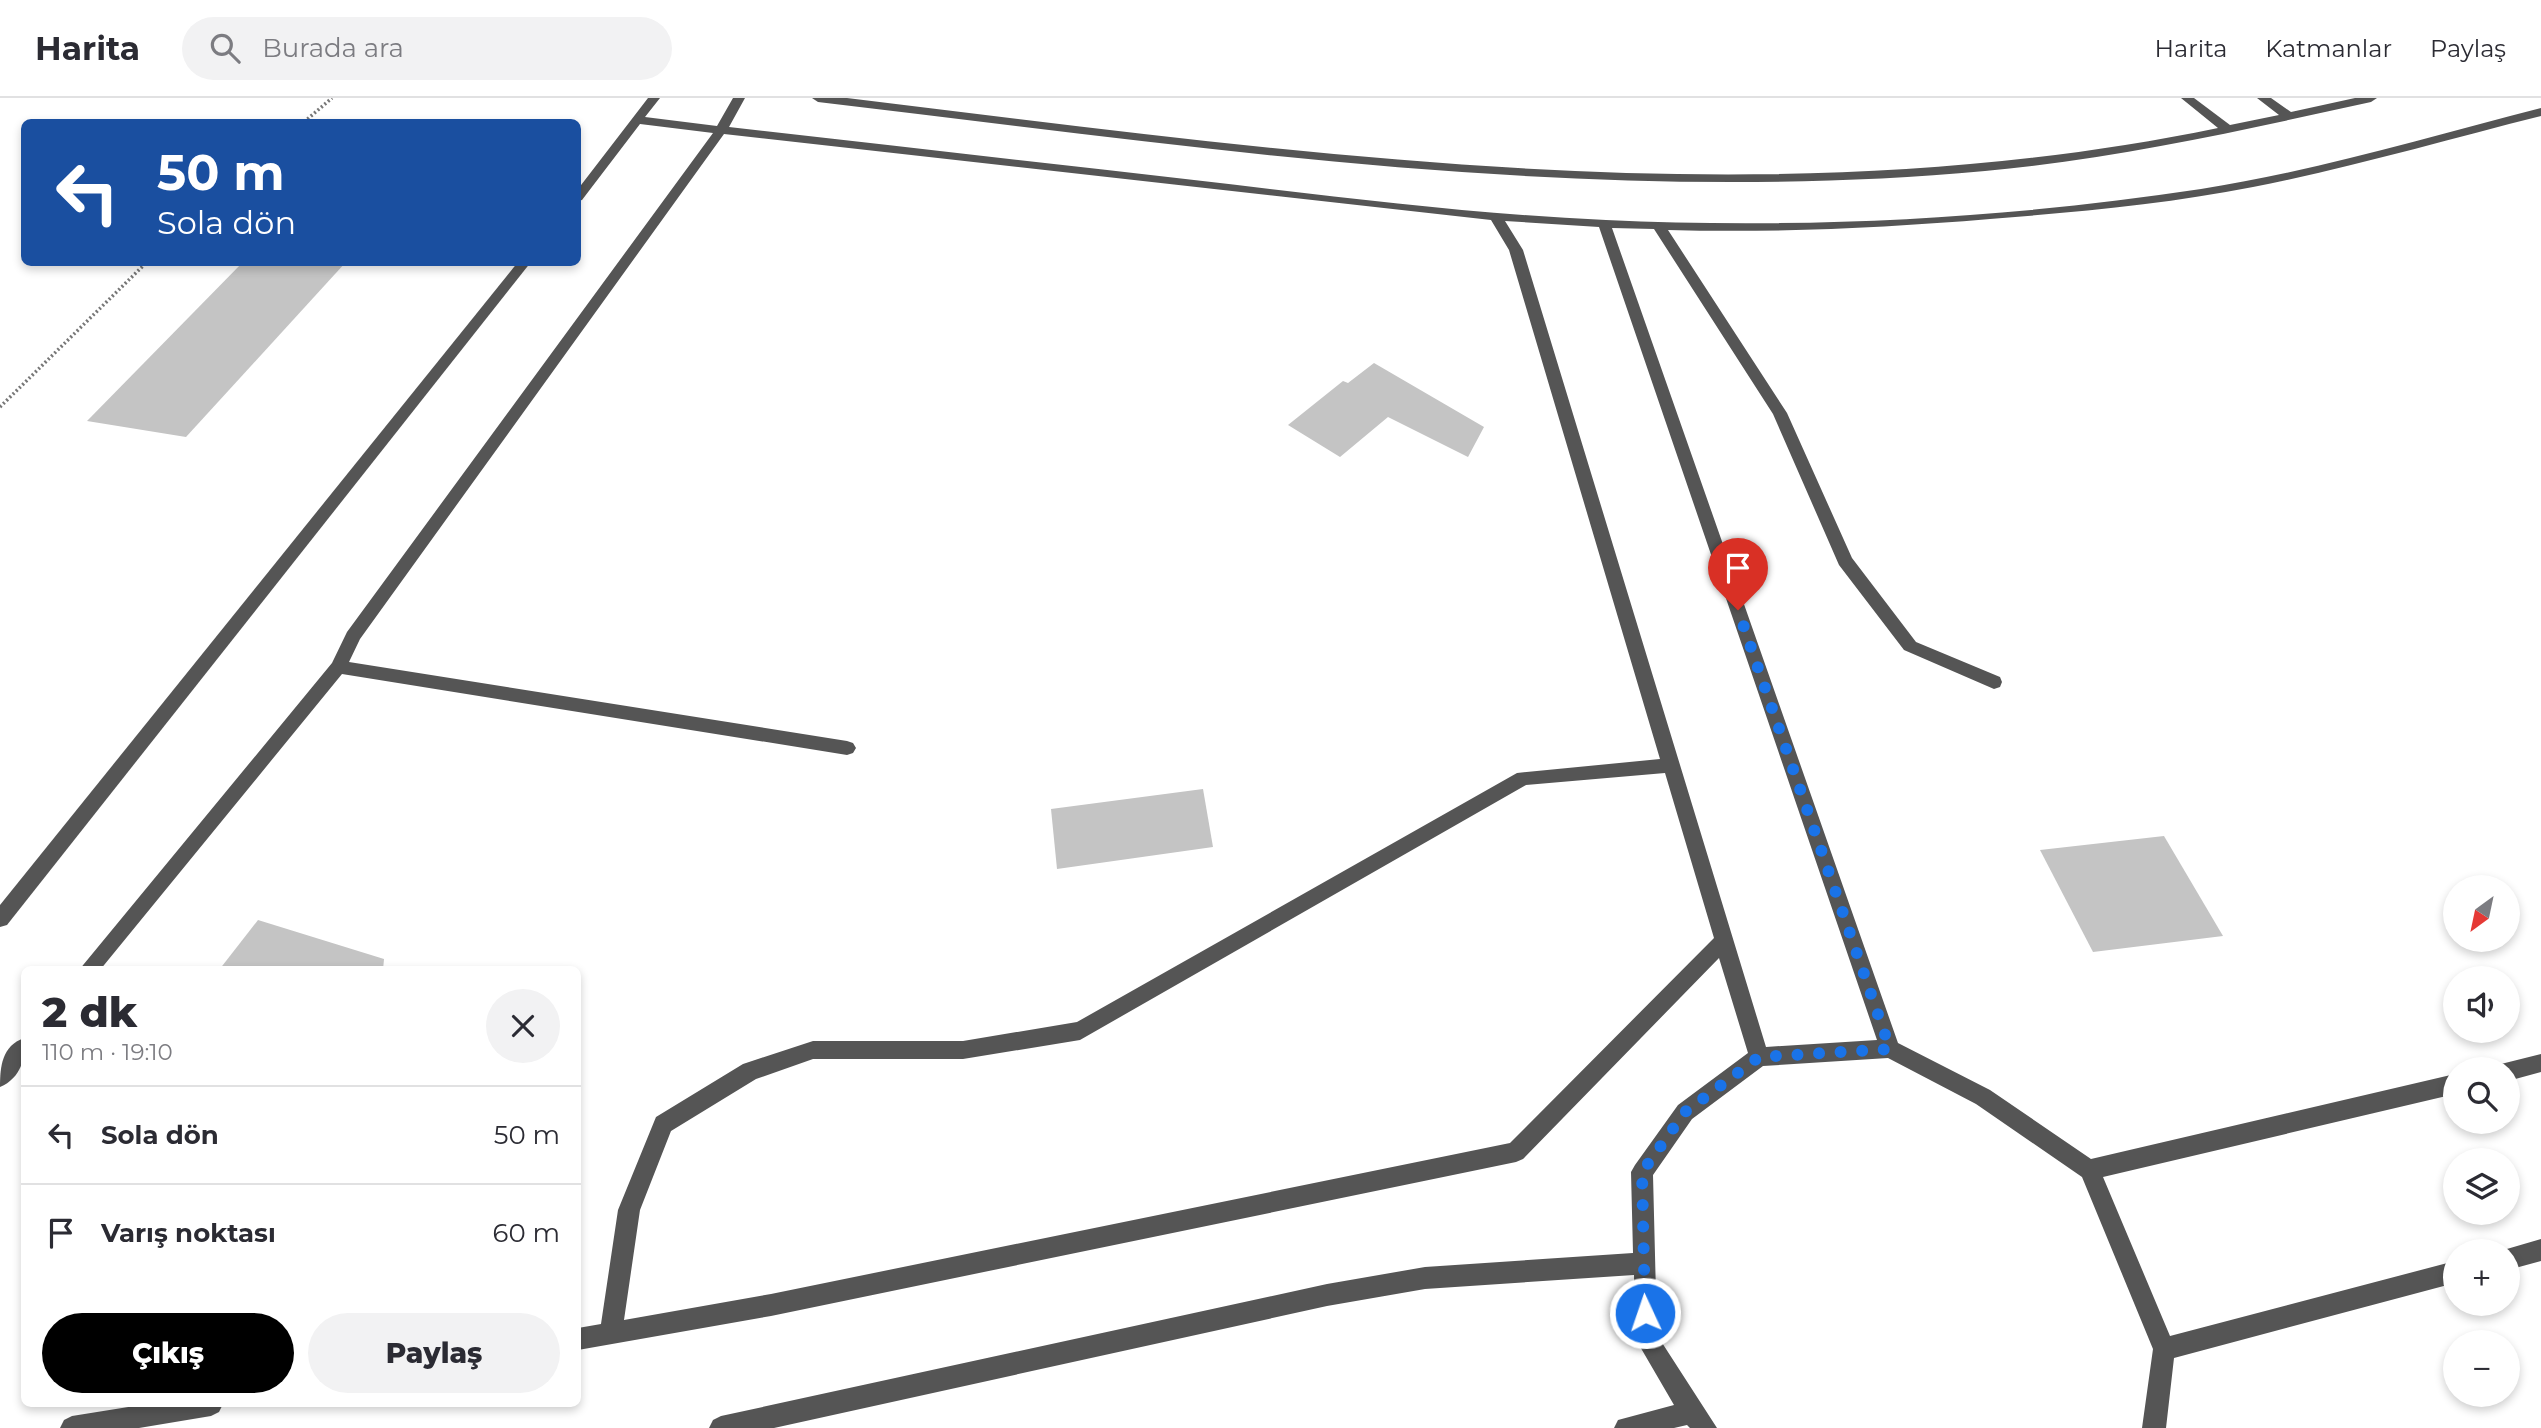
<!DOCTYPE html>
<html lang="tr">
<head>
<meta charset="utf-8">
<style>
  body { margin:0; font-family:Montserrat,sans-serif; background:#f2f2f3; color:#2b2b33; height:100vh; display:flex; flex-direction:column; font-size:26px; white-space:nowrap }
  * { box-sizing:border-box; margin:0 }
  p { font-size:23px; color:#7c7c81 }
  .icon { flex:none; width:38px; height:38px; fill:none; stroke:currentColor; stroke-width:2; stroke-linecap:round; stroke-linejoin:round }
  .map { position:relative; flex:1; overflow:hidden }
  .side { position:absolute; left:21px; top:868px; width:560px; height:441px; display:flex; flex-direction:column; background:#fff; border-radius:10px; box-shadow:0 4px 10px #0003 }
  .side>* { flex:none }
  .top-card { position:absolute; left:21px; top:21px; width:560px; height:147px; border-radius:10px; box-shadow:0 4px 10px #0003; background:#1a4fa0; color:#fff; overflow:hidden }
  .needle { width:46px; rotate:213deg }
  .controls { position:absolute; left:2443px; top:777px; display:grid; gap:14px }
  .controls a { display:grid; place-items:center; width:77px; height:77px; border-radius:50%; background:#fff; box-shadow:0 4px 10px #0003; font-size:35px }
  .pin { position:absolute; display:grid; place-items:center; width:60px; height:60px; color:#fff; margin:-72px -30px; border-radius:50% 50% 50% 0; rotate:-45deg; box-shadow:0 0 7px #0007 }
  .pin .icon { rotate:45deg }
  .me { position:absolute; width:77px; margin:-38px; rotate:357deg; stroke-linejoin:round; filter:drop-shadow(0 0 5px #0008) }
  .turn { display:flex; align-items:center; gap:24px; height:147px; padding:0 21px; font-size:32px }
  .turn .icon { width:91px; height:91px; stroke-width:2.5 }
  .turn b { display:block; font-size:49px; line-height:60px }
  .round { display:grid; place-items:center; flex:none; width:74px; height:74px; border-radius:37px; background:#f2f2f3 }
  .head { display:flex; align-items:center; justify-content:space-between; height:119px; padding:0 21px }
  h1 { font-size:42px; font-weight:800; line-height:52px }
  .primary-button { display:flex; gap:14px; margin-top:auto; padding:14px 21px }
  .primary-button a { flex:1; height:80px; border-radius:42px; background:#000; color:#fff; font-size:28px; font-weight:800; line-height:80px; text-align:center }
  .primary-button a+a { background:#f2f2f3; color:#2b2b33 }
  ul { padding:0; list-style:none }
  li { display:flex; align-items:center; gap:21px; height:98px; padding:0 21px; border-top:2px solid #e1e1e2 }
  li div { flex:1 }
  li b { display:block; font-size:26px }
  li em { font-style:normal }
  header { display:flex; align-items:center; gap:42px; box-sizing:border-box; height:98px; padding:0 35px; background:#fff; border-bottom:2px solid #e1e1e2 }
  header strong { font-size:33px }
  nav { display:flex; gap:38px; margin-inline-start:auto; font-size:24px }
  .search { width:490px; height:63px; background:#f2f2f3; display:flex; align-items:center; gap:18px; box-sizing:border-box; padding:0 24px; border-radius:38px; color:#7c7c81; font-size:26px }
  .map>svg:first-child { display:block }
</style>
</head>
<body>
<header>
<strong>Harita</strong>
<div class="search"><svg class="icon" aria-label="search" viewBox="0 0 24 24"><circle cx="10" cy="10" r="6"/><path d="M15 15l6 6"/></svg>Burada ara</div>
<nav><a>Harita</a><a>Katmanlar</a><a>Paylaş</a></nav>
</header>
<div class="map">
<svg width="2541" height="1330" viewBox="0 0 2541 1330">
  <rect width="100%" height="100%" fill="#fff"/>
  <g fill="#c4c4c4">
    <polygon points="243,164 346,164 186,339 87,323"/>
    <polygon points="1374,265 1484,329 1468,359 1388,319 1340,359 1288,327 1343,283 1348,285"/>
    <polygon points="1203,691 1213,749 1057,771 1051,711"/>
    <polygon points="2164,738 2223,838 2093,854 2040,752"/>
    <polygon points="258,822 384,861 383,872 219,872"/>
  </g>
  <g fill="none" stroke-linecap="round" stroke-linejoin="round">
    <g stroke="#777" stroke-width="3.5" stroke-dasharray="2 2.5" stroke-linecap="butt">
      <polyline points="304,24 332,0"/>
      <polyline points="0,309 147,164"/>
    </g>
    <g fill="#555" fill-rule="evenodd">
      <path d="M648,0H660L645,19L717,28L733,0H745L729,29C884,47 1039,64 1194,82C1331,98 1468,116 1606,122C1803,131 2005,121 2201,91C2316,73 2428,39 2541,10V18C2445,42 2350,70 2253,89C2167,106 2078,114 1990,121C1883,130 1775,135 1668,132L1787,315L1852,460L1916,544L2000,579L2002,584L2000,589L1994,591L1904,552L1839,467L1773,316L1654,131L1612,130L1898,945L1990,992L2091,1061L2455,976V996L2103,1079L2170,1238L2455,1163V1185L2174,1260L2166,1330H2142L2153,1251L2082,1079L1976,1006L1888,960L1763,968L1692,1021L1653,1077L1657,1237L1717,1330H1690L1687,1327L1674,1330H1614L1618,1322L1674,1307L1635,1240L1634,1177L1425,1191L1327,1208L774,1330H709L713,1322L721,1318L1327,1186L1425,1169L1633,1155L1631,1074L1635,1067L1678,1007L1748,955L1719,860L1523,1061L1516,1064L771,1218L578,1252V1230L601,1226L618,1112L656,1019L743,966L813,943H963L1077,924L1517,675L1660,661L1509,152L1491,122L724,36L360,541L349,564L847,643L853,645L856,650L853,655L847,657L342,576L100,872H79L332,565L347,534L713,35L640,26L582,102L578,103V91ZM1505,123L1599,129L1877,942L1766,949L1523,152ZM1665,675L1714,840L1510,1045L771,1196L624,1222L640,1112L671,1033L756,981L813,961H963L1080,942L1526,687Z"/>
      <path d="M812,0H847C1302,55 1764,124 2218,30L2181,0H2194L2230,27L2279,17L2257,0H2271L2291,14L2355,0H2377L2371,4C2243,32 2116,61 1985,73C1594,109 1205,50 818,4Z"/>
      <polygon points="518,164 531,164 7,827 0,829 0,807"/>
      <path d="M24,940C26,960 21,980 0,989C0,968 2,948 24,940Z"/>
      <polygon points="2541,956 2541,974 2508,983 2508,971 2499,971 2501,966"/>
      <polygon points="2541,1141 2541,1163 2508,1172 2508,1153 2500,1153"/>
      <polygon points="147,1306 223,1306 219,1314 211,1318 139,1330 60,1330 64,1322 72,1318"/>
    </g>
  </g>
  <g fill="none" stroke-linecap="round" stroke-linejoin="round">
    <polyline stroke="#1a73e8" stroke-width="12" stroke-dasharray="0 21.6" points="1645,1215 1642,1074 1685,1014 1759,959 1890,951 1738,512"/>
  </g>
</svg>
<div class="controls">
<a><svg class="needle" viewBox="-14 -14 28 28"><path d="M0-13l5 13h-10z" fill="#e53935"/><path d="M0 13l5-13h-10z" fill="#7c7c81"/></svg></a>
<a><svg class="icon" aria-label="sound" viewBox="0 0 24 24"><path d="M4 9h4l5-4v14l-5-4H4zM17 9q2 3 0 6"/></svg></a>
<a><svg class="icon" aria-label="search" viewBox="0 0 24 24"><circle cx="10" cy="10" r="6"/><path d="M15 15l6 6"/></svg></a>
<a><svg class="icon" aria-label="layers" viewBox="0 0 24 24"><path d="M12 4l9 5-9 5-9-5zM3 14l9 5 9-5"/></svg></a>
<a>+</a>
<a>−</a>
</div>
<div class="pin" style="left:1738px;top:512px;background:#d93025"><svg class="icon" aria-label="arrive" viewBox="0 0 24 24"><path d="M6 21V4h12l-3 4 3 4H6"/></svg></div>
<svg class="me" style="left:1645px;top:1215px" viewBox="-20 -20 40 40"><circle r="17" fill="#1a73e8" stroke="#fff" stroke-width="3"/><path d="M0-11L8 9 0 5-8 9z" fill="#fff"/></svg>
<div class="top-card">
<div class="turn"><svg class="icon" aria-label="left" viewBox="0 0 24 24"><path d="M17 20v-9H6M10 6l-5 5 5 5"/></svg><div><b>50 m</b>Sola dön</div></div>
</div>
<section class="side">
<div class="head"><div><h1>2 dk</h1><p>110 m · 19:10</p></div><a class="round"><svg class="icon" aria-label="close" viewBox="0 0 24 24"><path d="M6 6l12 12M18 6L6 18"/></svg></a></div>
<ul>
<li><svg class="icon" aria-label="left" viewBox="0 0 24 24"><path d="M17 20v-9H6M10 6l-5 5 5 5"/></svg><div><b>Sola dön</b></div><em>50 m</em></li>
<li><svg class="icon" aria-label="arrive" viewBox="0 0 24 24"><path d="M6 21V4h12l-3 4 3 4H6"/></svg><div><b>Varış noktası</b></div><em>60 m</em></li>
</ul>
<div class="primary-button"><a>Çıkış</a><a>Paylaş</a></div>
</section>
</div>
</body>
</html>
